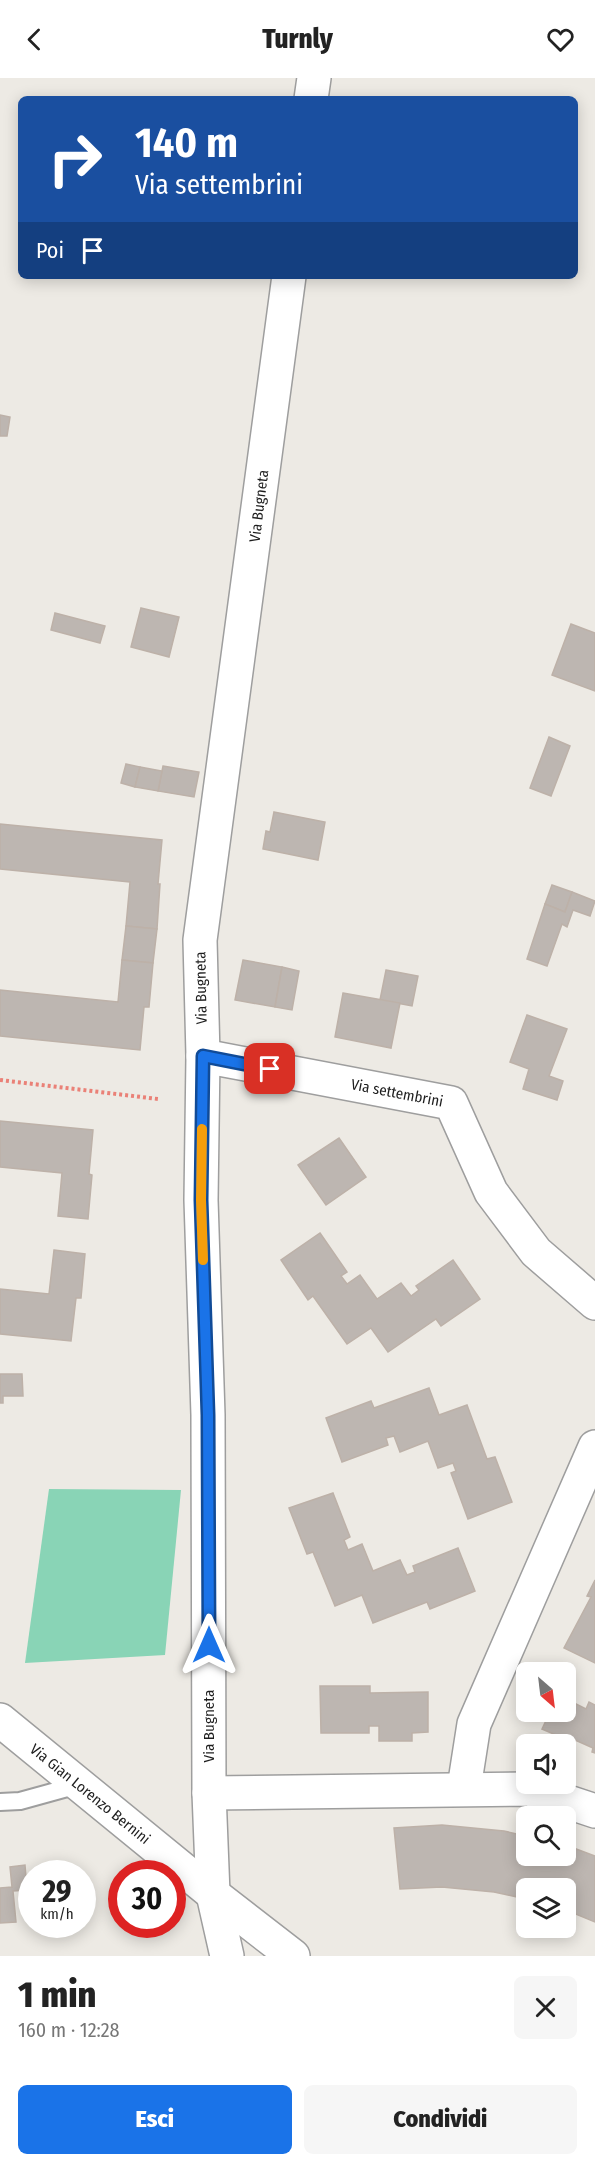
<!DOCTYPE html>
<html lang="it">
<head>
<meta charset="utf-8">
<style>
  body { margin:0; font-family:"Fira Sans Condensed",sans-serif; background:#f6f6f6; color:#222; height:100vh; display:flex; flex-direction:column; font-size:22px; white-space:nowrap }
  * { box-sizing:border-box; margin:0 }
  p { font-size:20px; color:#767676 }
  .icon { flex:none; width:33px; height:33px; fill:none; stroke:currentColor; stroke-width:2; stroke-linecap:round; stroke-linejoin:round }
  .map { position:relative; height:1878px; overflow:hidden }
  .sheet { display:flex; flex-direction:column; background:#fff; flex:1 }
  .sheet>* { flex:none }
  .hud { position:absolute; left:18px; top:18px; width:560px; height:183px; border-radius:9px; box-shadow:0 3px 15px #0003; background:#1a4fa0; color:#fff; overflow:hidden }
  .needle { width:39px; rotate:152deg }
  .tools { position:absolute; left:516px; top:1584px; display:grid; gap:12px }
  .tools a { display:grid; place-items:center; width:60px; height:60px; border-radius:9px; background:#fff; box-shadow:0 3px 15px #0003; font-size:30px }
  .speed { position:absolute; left:18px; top:1782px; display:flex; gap:12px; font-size:30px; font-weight:700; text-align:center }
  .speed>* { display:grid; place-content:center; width:78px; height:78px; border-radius:50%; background:#fff; box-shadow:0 3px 15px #0003; line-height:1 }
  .speed small { font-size:15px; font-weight:400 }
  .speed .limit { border:9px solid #d22; background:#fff; color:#111 }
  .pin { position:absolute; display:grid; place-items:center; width:51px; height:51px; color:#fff; margin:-26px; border-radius:12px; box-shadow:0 3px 9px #0006 }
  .me { position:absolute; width:66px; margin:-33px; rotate:0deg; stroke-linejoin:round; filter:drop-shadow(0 0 4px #0008) }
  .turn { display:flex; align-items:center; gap:21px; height:126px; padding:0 18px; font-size:27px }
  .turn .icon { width:78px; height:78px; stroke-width:2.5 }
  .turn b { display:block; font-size:42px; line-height:51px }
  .then { display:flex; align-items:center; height:57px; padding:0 18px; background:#0003; gap:12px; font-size:22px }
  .round { display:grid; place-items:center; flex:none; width:63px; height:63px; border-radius:9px; background:#f6f6f6 }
  .summary { display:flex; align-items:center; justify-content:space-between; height:102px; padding:0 18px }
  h1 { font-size:36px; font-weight:800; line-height:45px }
  .cta { display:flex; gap:12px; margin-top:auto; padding:12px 18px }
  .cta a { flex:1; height:69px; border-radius:9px; background:#1a73e8; color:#fff; font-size:24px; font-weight:800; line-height:69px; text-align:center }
  .cta a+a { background:#f6f6f6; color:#222 }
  header { display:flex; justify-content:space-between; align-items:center; height:78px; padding:0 18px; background:#fff; font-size:27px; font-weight:800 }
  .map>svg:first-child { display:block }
</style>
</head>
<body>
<header><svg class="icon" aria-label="back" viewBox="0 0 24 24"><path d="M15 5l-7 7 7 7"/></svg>Turnly<svg class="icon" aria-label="heart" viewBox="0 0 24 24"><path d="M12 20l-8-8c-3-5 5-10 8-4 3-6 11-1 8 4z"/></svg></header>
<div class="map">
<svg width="595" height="1878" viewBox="0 0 595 1878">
  <rect width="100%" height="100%" fill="#edeae4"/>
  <polygon fill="#89d4b6" points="49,1411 181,1412 165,1577 25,1585"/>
  <g fill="#bdb6b1" stroke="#bdb1a8" stroke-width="1.5">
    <polygon points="0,337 10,339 7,358 0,358"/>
    <polygon points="141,530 179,539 169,579 131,569"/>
    <polygon points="55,535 105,548 100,565 51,552"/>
    <polygon points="571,546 595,555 595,613 552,597"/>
    <polygon points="549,659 570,668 551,718 530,710"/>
    <polygon points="126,686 140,689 135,709 121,705"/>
    <polygon points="163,688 199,694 194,719 158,713"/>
    <polygon points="140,689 162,693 158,713 135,709"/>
    <polygon points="274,734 325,744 318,782 263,771 266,753 270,754"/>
    <polygon points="0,746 162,762 158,806 160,806 157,851 126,848 130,804 0,791"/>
    <polygon points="552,807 572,814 565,834 545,826"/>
    <polygon points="572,814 595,823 590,838 573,832 567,849 562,846 547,888 527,881 545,826 565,834"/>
    <polygon points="126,848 157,851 153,885 122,882"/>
    <polygon points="122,882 153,885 149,929 144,929 140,972 0,958 0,912 118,924"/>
    <polygon points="243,882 282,889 275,929 235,922"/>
    <polygon points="282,889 299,893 292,932 275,929"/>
    <polygon points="386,892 418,898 412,928 380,922"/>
    <polygon points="343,915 400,925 391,970 335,959"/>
    <polygon points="527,937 567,951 549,998 563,1003 557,1022 523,1011 529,991 510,984"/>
    <polygon points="0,1043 93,1052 89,1096 92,1097 88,1141 58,1138 62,1095 0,1089"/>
    <polygon points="339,1060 366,1099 326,1127 298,1087"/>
    <polygon points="320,1155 347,1194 341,1198 347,1206 360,1197 377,1221 401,1205 411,1218 419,1212 416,1208 453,1182 480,1221 441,1248 436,1241 388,1274 371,1250 347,1266 313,1218 308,1222 281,1182"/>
    <polygon points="54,1172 85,1176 81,1220 76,1220 71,1263 0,1256 0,1211 49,1216"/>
    <polygon points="0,1296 22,1296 23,1318 3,1318 3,1325 0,1325"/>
    <polygon points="429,1310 439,1337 467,1327 487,1381 495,1379 512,1424 468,1441 451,1395 456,1393 453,1385 438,1390 428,1363 400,1374 394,1358 386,1360 388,1367 342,1384 326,1340 371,1323 374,1330"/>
    <polygon points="333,1415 350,1459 344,1462 348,1472 362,1466 373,1493 400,1482 407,1497 415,1494 413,1488 458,1470 475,1513 430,1531 427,1524 373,1545 362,1517 335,1528 313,1474 307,1476 289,1430"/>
    <polygon points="595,1502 595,1585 564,1570 591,1519 587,1518"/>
    <polygon points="320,1608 370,1608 370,1615 428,1614 428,1654 412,1655 412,1663 379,1663 379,1648 369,1648 369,1655 321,1655"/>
    <polygon points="566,1621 586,1631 589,1624 595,1627 595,1675 592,1674 593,1670 564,1657 563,1660 542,1651 550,1634 566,1634"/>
    <polygon points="442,1747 504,1753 526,1758 526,1778 566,1778 566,1767 595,1778 595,1844 566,1832 566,1810 526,1810 526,1821 494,1814 442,1809 400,1811 394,1750"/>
    <polygon points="25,1787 27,1812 13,1813 16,1844 0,1845 0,1810 12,1809 10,1789"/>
  </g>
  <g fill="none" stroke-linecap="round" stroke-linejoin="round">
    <g stroke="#9e9e9e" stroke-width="20">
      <polyline id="lane" points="0,1724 20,1723 78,1707"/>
    </g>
    <g stroke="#9e9e9e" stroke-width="36">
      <g id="street">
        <polyline points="311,21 314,0"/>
        <polyline points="203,978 451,1025 491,1114 536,1174 595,1225"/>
        <polyline points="0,1642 213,1816 293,1878"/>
        <polyline points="464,1710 474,1646 595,1369"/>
        <polyline points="209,1715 529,1711 595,1733"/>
        <polyline points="227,1878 213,1816 209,1715 208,1337 201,1122 203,978 200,862 289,198"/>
      </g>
    </g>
    <polyline stroke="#ea8177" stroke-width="4" stroke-dasharray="3 3" stroke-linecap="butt" points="0,1002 158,1021"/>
    <use href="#lane" stroke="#fff" stroke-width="16"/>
    <use href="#street" stroke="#fff" stroke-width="33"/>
  </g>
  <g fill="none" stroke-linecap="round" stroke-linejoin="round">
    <g stroke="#114b97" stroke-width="15">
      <polyline id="route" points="209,1567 208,1337 201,1122 203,978 270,991"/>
    </g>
    <use href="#route" stroke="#1a73e8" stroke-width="10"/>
    <polyline stroke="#f59e0b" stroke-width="10" points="202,1051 201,1122 203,1182"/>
  </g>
  <g text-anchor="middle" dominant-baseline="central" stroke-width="4.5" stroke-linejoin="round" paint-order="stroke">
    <g font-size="15" fill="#1d1d1d" stroke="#fff">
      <text transform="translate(259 428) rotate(-83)">Via Bugneta</text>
      <text transform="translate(201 910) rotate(-91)">Via Bugneta</text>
      <text transform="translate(397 1015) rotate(11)">Via settembrini</text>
      <text transform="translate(209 1648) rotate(-90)">Via Bugneta</text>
      <text transform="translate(90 1716) rotate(39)">Via Gian Lorenzo Bernini</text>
    </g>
  </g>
</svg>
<div class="tools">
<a><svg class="needle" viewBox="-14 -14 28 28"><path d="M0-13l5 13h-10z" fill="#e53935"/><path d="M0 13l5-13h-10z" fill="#767676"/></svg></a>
<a><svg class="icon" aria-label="sound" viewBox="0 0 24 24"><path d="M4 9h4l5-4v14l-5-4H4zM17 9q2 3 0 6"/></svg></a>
<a><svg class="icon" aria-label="search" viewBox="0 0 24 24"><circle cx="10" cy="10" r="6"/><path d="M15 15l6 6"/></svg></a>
<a><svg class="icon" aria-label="layers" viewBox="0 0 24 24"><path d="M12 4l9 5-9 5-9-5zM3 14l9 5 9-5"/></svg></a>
</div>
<div class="speed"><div>29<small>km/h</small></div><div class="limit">30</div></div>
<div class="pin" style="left:270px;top:991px;background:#d93025"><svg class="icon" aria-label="arrive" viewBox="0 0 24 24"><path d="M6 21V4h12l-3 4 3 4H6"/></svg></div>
<svg class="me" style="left:209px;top:1567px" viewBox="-20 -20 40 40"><path d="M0-17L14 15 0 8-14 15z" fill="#1a73e8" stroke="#fff" stroke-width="4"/></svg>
<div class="hud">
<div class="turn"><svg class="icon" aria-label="right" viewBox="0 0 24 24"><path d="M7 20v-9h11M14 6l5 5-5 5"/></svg><div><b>140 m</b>Via settembrini</div></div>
<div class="then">Poi<svg class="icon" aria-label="arrive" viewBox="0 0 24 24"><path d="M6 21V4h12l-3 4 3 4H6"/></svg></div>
</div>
</div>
<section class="sheet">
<div class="summary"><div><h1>1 min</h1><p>160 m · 12:28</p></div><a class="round"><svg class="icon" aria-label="close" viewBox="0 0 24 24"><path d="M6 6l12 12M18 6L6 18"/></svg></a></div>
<div class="cta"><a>Esci</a><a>Condividi</a></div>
</section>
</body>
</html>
